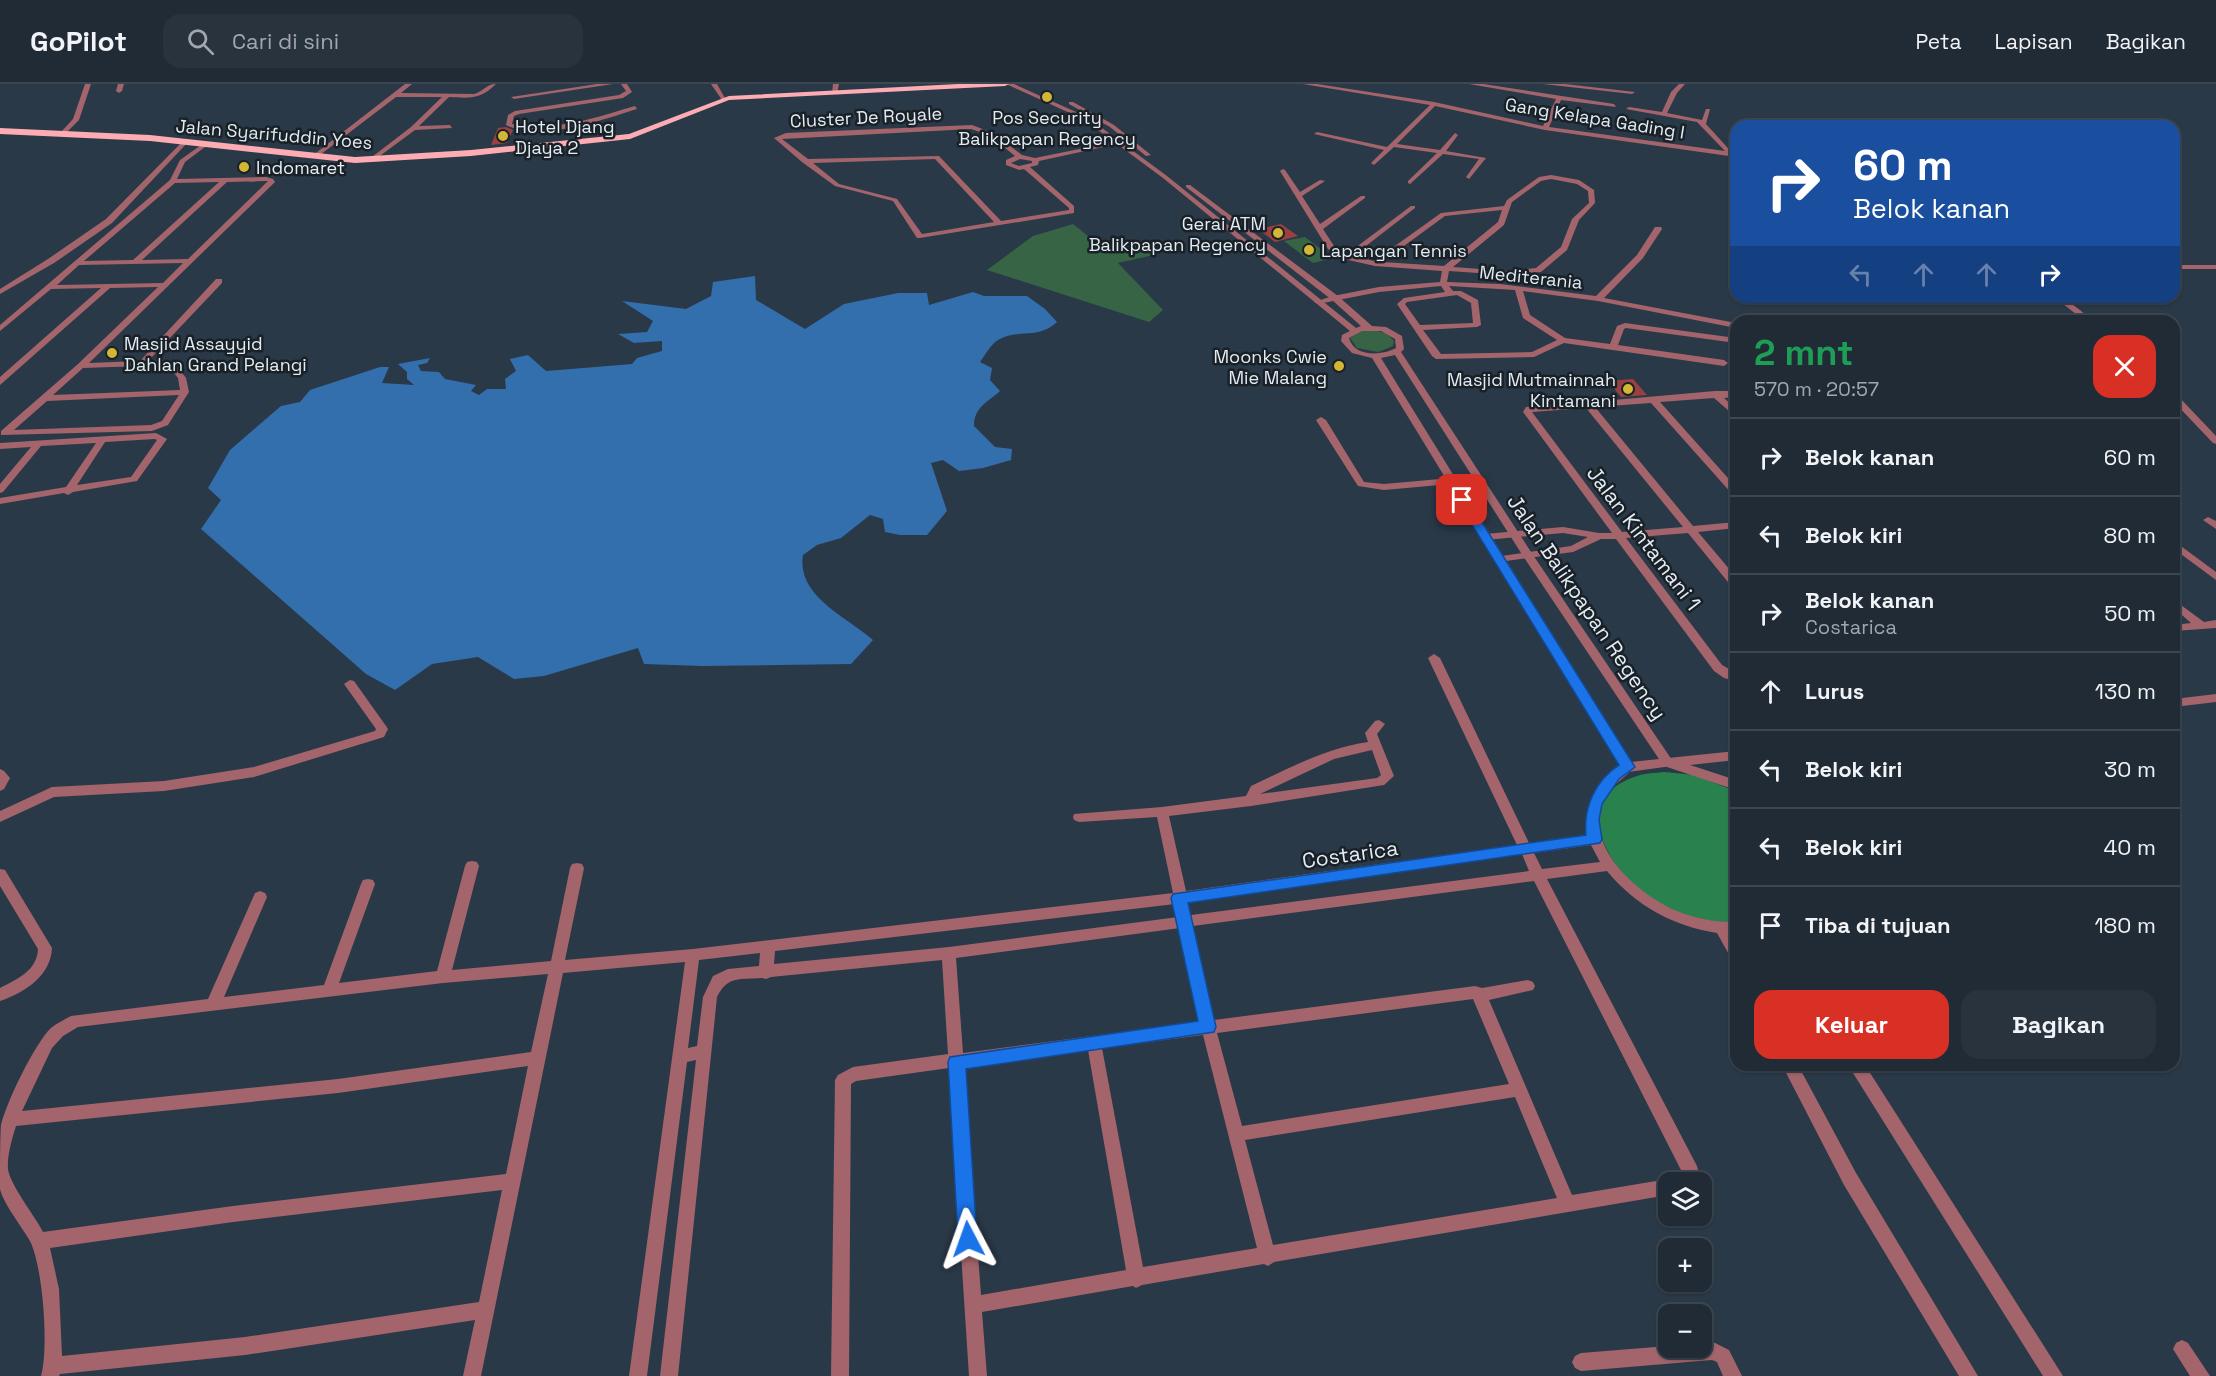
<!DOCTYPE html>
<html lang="id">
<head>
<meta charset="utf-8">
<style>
  body { margin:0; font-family:"Space Grotesk",sans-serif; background:#28333e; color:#f1f3f6; height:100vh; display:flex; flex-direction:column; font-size:22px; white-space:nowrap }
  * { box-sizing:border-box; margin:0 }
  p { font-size:20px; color:#a2a7ad }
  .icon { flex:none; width:33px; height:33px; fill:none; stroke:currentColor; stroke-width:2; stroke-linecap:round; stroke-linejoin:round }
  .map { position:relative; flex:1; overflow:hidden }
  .drawer { position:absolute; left:1730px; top:231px; width:450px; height:756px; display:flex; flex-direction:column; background:#202b36; border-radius:18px; box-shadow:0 2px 4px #0004,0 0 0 2px #3d4751 }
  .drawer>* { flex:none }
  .hud { position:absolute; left:1730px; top:36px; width:450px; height:183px; border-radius:18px; box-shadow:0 2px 4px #0004,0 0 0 2px #3d4751; background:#1a4fa0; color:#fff; overflow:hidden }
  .buttons { position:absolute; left:1658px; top:1088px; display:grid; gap:12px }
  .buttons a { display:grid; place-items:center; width:54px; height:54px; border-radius:12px; background:#202b36; box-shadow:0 2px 4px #0004,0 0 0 2px #3d4751; font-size:30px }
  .pin { position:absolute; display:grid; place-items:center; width:51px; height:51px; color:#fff; margin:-26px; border-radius:12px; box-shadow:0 3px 9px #0006 }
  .me { position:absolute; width:66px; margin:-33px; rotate:356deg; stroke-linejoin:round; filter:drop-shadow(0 0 4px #0008) }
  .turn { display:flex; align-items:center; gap:21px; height:126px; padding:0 24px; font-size:27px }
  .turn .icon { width:78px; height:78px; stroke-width:2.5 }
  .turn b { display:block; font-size:42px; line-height:51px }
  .lanes { display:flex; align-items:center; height:57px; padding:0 24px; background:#0003; justify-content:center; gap:30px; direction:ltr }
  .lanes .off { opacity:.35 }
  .round { display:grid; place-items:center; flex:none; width:63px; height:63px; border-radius:18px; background:#28333e }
  .head { display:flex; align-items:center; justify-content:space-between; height:102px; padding:0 24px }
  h1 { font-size:36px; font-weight:800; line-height:45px; color:#1e9e55 }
  .primary-button { display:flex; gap:12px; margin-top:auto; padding:12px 24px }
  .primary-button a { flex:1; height:69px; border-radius:18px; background:#d93025; color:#fff; font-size:24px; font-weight:800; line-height:69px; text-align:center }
  .primary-button a+a { background:#28333e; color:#f1f3f6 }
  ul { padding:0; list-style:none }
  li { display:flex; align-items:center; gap:18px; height:78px; padding:0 24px; border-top:2px solid #3d4751 }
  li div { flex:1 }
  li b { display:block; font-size:22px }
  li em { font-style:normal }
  header { display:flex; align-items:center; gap:36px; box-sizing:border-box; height:84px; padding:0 30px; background:#202b36; border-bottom:2px solid #3d4751 }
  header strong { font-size:28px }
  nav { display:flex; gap:33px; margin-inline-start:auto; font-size:21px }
  .search { width:420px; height:54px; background:#28333e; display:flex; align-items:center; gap:15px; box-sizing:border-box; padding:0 21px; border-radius:18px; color:#a2a7ad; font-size:22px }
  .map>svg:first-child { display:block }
</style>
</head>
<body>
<header>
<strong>GoPilot</strong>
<div class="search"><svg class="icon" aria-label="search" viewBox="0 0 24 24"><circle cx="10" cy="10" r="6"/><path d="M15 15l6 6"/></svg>Cari di sini</div>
<nav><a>Peta</a><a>Lapisan</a><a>Bagikan</a></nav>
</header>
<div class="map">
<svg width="2216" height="1292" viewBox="0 0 2216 1292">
  <rect width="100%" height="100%" fill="#2a3948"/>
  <g fill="#366445">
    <polygon points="1073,140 1103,164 1143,157 1158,170 1118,179 1163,226 1149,238 987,186 1033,152"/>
    <polygon points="1305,153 1333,174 1313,179 1284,157"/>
    <path d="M1362,246C1375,246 1386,246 1394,257L1393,262L1378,268L1357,264L1350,254Z"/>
  </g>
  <path fill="#29824d" d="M1664,688L1695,691L1735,707V838C1705,839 1673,830 1648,812C1607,784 1567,714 1637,692C1645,689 1656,689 1664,688Z"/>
  <path fill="#336ead" d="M755,192L756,216L805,245L844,220L898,209H927L929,221L973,208L984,212H1027L1045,225L1057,238C1038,256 1019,244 998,256C991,260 985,271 980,278L992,284L990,296L1000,307C987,319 974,323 974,342L995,363L1012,365L1011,376L983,384L959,387L943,376L931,379L947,427L927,451H900L885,448L883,435L870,431L841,454L817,461L803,471C796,512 847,533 873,556L851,580L702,582L644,580L638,564L544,592L514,595L478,573L432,580L395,606L366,590L201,445L221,416L208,404L230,366L281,322L300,318L310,306L380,283H389L382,299L414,301L407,295V288L398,280L430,274L427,279L418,281L421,287L439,288L445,295L476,301L471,307L479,311L487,305H506L505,295L516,287L510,275L528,271L546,287L632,280L637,274L662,267V257L634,259L618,250L647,248L653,237L622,217L686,225L711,212L713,198Z"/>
  <g fill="#984140">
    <polygon points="506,43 513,46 507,59 491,61 498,44"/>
    <polygon points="1281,140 1298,152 1275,158 1258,145"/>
    <polygon points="1633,295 1647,311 1621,313 1608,297"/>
  </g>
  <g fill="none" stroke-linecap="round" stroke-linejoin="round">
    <g fill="#a3656b" fill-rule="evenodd">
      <polygon points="85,0 91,0 79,36 65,50 61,50 61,48 73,35"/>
      <polygon points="118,0 124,0 122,7 119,9 116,7"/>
      <path d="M405,0H412L401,9L474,10C483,8 486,0 496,0C480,16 470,14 449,13L419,42L450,41L452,44L415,46L373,77L368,76L411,43L442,13H396L316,74H312V72Z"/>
      <polygon points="597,0 613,0 514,15 511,13"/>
      <path d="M621,0H627L632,8L623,14L519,30L514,32L512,40C555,48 594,34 635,22L637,25C602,36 541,58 506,41L508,31L515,27L619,11L626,7Z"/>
      <polygon points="711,0 717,0 726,16 722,16"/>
      <polygon points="833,0 839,0 837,10 832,9"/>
      <polygon points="1303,0 1317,0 1434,18 1543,42 1556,15 1469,0 1483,0 1614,20 1616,23 1561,16 1549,43 1725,67 1697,38 1626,25 1629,23 1662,28 1671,8 1679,0 1685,0 1677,9 1667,29 1702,36 1706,25 1710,25 1706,40 1736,73 1545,46 1435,22 1397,60 1440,66 1455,49 1458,51 1446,67 1486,74 1469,95 1466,93 1479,75 1443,70 1410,100 1408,99 1408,97 1437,69 1394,63 1374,81 1371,79 1384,66 1314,50 1317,48 1387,63 1430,21"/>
      <polygon points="1543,0 1565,0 1635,8 1632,10"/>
      <path d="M972,41L993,49L1022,71L1035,74L1119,57L1122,59L1039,77L1038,81L1030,83L1074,122V129L920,154H917L893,117L835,102L802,78L774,54L786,49ZM971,45L989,51L1015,72L1006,76V81L1019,86L1024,85L1069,124V126L1001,137L939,72L808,75L782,55ZM935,75L994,138L922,150L897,115L839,100L813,79ZM1020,75L1032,77V79L1019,82L1011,79Z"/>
      <polygon points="183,57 188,58 112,139 54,179 0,210 0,205 48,175 106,135"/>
      <path d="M204,59L209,60L185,78L177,95L266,93L273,95L275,98L89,279L140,277L216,195H222V199L149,276L173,277L186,294L189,308L168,341L152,347L1,351V347L78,280L158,203L110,204L0,301V293L101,204L51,205L0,247V241L170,96L180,76ZM268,97L188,175L142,176L227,98ZM219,98L133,176L84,177L175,99ZM183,179L163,199L57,201L79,181ZM142,282H168L178,294L180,306L53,311L83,284ZM179,311L162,337L151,341L14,346L47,317Z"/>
      <path d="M1283,85L1285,86L1300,108L1320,96L1325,97L1302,112L1320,140L1361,112H1365V114L1323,145L1334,162L1347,170L1411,122H1415V124L1353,172L1374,177L1441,129L1504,122L1507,116L1539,93L1551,91L1579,96L1594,106L1595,119L1579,136L1567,166L1541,188L1507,191L1449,187L1447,198L1500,200L1596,212L1637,171L1655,143H1661L1662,145L1643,174L1604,214L1736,239V244L1598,217L1523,207L1530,231L1565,254L1610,260L1617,242L1625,239L1736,254V259L1626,244L1624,245L1618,261L1724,276L1728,279L1724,282L1564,259L1534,273L1436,275L1432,272L1397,220L1404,214L1445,208L1441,202L1379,208L1318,220L1314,218L1333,212L1379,203L1440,198L1442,187L1375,182L1344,175L1328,165L1280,87ZM1551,95L1577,100L1588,107L1589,119L1572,135L1561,163L1536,184L1507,187L1453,183L1504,141L1512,118L1541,97ZM1502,126L1498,138L1444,182L1382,178L1445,132ZM1449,202L1515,206L1523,234L1557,256L1532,268L1441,270L1423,246L1477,243L1481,241L1478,216L1461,207H1453ZM1457,211L1471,219L1473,239L1420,241L1405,220L1407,218Z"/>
      <rect x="2174" y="181" width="42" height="4"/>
      <polygon points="2054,213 2063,213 2094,237 2085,237"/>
      <path d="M1715,307H1736V313L1724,314L1736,325V333L1714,314L1660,318L1736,403V412L1733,411L1651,319L1595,323L1693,442L1736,438V444L1698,448L1736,493V504L1732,503L1688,449L1626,454L1722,581L1736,589V597L1724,594L1714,587L1616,455H1601L1573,468L1499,478L1495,477L1494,475L1495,473L1571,462L1588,453L1563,449L1485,456L1480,453L1485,450L1563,443L1599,449H1612L1523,328L1526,323L1583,318L1587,316L1591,318ZM1586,324L1683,443L1622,448L1532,328Z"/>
      <polygon points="2174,310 2177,311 2216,352 2216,360 2213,359 2174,318"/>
      <polygon points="1321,333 1326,336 1364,398 1384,400 1451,394 1456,397 1451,400 1384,406 1358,402 1316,336"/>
      <path d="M156,349L167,355L137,397L73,408L68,411L64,409L0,420V414L66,403L96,359L41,362L3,408L0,409V400L31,363L0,365V359ZM155,355L157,356L131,393L77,401L105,358Z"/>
      <polygon points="2208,433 2216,437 2216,445 2203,436"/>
      <polygon points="2174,457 2216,488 2216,496 2174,465"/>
      <polygon points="2174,516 2204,538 2216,536 2216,544 2174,547 2174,541 2191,539 2174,524"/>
      <path d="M1434,570L1440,574L1529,759L1589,751C1581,719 1602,698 1624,680H1632L1634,683L1632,686C1621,696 1608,705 1602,720C1585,765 1641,812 1677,827C1696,835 1716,838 1736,838V850H1732L1736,856V876L1731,874L1717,849C1673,842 1636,822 1607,787L1547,795L1697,1082L1701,1098H1683V1090L1534,797L1193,842L1214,936L1475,902L1482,904L1528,896L1533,898L1535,902L1533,906L1489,916L1572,1111L1668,1095L1674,1098H1668V1111L1274,1178L1268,1182L1264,1180L1142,1201L1136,1204L1133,1202L982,1228L987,1292H969L949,984L856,997L851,1000L849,1292H831L835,996L838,991L853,983L948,970L942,876L771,893L766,895L762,894C740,896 728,891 717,913L678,1292H660L696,976L687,978L647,1292H629L685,878L563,889L481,1292H463L475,1236L245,1271L60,1290L59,1292H41C49,1264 43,1183 30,1157C22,1143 3,1119 0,1105C0,1095 0,1051 1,1041C6,1019 35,959 51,944C57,939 64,936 71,932L208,915L255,809L260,807L265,809L267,813L224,913L324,901L361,800L363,796L368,795L373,796L375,800L339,899L437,887L465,782L467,778L472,777L477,778L479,782L452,886L551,877L570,784L572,780L577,779L582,780L584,784L565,876L693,865L1173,809L1157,733L1079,738L1074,736L1073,733L1074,730L1162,723L1246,712L1251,702C1289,684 1327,664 1368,658L1365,649L1375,637L1379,636L1385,640L1377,650L1394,692L1384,701L1251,722L1169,732L1186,807L1517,761L1428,574ZM1372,666L1381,691L1377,694L1260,710L1334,675ZM1591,761L1600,778L1542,785L1534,769ZM1522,770L1529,787L1191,831L1188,818ZM1175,820L1178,833L949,863L774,880L775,867ZM1180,844L1199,938L963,969L956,874ZM760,869L759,882L728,885L713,892L703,913L697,962L688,964L699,876ZM548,890L531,968L338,995L22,1027L52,964L63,952L78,943L443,899ZM1473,915L1509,1000L1242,1042L1217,949ZM1203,951L1257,1164L1143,1183L1102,964ZM1088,966L1126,1186L981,1211L964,982ZM528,982L506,1090L233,1122L43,1148C35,1132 10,1101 8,1085C7,1071 12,1055 16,1042L338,1009ZM1515,1013L1557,1114L1273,1161L1245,1056ZM502,1106L479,1218L245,1253L62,1272L59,1205L50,1164L233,1138Z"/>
      <polygon points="350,596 354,597 386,642 388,645 384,653 254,693 164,707 54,713 0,738 0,727 52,703 164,697 254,683 375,647 376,645 344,600"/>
      <polygon points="2216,610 2216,618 2174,623 2174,615"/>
      <polygon points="1736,667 1736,676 1690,681 1736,696 1736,706 1664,682 1662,679 1664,676 1668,674"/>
      <polygon points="0,685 4,687 10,694 4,705 0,707"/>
      <path d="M0,785L5,786L52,864C51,892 24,909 0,917V904C17,895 37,887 38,865L0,802Z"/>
      <polygon points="1782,981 1798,981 1856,1089 1978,1292 1959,1292 1844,1101"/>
      <polygon points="1848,981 1865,981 2063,1292 2043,1292"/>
      <polygon points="2182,1256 2188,1259 2210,1292 2190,1292 2173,1265 2176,1259"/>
      <polygon points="1713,1258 1729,1266 1742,1292 1723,1292 1717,1278 1712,1276 1581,1287 1575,1284 1572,1278 1575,1272 1581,1269 1668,1262 1701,1263 1701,1259"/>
    </g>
    <g fill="#a3656b" fill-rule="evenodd">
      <path d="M1006,0H1014L1076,28L1102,44L1167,92L1356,244L1361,242L1332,216L1186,103V101H1190L1338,212L1372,242L1386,243L1402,252L1404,265L1401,268L1533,471L1672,676L1674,679L1672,682L1628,688L1624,686L1372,274L1352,269L1341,257L1342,251L1350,247L1163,94L1098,46L1072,30ZM1362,247H1381L1395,255L1396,264C1381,272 1354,273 1349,254ZM1395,271L1523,472L1659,675L1631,678L1381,274Z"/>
      <polygon points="1069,18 1073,18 1114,41 1151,71 1146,72 1110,43 1069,20"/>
    </g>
    <polygon fill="#feacb4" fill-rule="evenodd" points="958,0 1009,0 1005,2 729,16 630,55 471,72 355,79 150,57 0,50 0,44 150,51 355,73 471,66 629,50 729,12"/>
  </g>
  <path fill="#1a73e8" stroke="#114b97" stroke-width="1.5" d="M1458,413L1468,416L1635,683L1619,695L1602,720L1599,736L1602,755L1600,759L1188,819L1216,943L1214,948L966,985L977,1155L974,1162L968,1164L961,1162L958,1155L948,978L950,973L1198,937L1171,814L1173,810L1586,751C1583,723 1596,696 1619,681L1457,416Z"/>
  <g fill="#d3b635" stroke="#192026" stroke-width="2">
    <circle cx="1047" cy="13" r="6"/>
    <circle cx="503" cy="52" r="6"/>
    <circle cx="244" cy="83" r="6"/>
    <circle cx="1278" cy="149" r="6"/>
    <circle cx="1309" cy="166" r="6"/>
    <circle cx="112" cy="269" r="6"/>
    <circle cx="1339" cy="282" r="6"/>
    <circle cx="1628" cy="305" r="6"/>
  </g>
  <g text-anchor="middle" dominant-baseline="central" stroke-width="5" stroke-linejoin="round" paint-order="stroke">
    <g font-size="18" fill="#e2ecf5" stroke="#192026">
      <text transform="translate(866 33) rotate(-3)">Cluster De Royale</text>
      <text transform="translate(1595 34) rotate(9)">Gang Kelapa Gading I</text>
      <text transform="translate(274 50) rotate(5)">Jalan Syarifuddin Yoes</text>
      <text transform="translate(1531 193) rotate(6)">Mediterania</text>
    </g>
    <g font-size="18" fill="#e2ecf5" stroke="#192026" text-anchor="start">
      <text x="1047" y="33" text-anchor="middle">Pos Security<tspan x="1047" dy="21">Balikpapan Regency</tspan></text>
      <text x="515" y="42">Hotel Djang<tspan x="515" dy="21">Djaya 2</tspan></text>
      <text x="256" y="83">Indomaret</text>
      <text x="1266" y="139" text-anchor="end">Gerai ATM<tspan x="1266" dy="21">Balikpapan Regency</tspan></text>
      <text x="1321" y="166">Lapangan Tennis</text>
      <text x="124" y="259">Masjid Assayyid<tspan x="124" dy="21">Dahlan Grand Pelangi</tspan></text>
      <text x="1327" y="272" text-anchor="end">Moonks Cwie<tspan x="1327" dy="21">Mie Malang</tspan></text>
      <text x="1616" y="295" text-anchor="end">Masjid Mutmainnah<tspan x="1616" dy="21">Kintamani</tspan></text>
    </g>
    <g font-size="21" fill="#e2ecf5" stroke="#192026">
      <text transform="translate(1644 454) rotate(53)">Jalan Kintamani 1</text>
      <text transform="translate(1587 523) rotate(56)">Jalan Balikpapan Regency</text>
      <text transform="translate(1350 770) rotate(-8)">Costarica</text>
    </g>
  </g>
</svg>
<div class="buttons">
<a><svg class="icon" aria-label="layers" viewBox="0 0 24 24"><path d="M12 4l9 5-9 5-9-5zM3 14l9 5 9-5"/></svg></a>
<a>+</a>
<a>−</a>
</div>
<div class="pin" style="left:1462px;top:416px;background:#d93025"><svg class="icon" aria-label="arrive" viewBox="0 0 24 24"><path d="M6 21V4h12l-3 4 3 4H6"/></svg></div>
<svg class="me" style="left:968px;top:1155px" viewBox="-20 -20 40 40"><path d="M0-17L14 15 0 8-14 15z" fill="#1a73e8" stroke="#fff" stroke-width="4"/></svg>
<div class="hud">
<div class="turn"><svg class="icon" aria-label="right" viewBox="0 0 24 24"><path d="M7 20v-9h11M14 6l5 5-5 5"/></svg><div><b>60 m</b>Belok kanan</div></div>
<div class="lanes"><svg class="icon off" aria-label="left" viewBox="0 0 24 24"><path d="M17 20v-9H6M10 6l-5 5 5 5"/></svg><svg class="icon off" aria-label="ahead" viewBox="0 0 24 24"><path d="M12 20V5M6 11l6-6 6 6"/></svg><svg class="icon off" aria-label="ahead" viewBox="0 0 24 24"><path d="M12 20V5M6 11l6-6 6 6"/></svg><svg class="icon" aria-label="right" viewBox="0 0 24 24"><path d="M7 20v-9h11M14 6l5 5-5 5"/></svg></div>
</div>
<section class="drawer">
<div class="head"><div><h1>2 mnt</h1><p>570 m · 20:57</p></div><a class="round" style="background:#d93025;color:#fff"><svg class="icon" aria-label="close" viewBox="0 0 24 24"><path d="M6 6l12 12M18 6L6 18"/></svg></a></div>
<ul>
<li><svg class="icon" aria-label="right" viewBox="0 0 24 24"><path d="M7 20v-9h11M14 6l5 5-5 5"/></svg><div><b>Belok kanan</b></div><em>60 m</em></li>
<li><svg class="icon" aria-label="left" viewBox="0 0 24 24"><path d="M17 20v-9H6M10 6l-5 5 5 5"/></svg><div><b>Belok kiri</b></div><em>80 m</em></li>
<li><svg class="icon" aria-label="right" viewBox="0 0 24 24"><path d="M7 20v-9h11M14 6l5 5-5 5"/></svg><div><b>Belok kanan</b><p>Costarica</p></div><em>50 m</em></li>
<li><svg class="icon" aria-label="ahead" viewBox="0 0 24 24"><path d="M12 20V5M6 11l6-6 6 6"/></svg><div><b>Lurus</b></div><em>130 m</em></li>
<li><svg class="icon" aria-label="left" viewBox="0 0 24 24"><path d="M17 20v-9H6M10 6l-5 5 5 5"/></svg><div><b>Belok kiri</b></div><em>30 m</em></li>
<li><svg class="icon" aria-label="left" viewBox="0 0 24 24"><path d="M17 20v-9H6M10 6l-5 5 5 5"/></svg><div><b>Belok kiri</b></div><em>40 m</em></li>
<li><svg class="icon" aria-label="arrive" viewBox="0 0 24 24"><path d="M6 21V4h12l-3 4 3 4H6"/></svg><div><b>Tiba di tujuan</b></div><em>180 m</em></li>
</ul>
<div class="primary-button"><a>Keluar</a><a>Bagikan</a></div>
</section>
</div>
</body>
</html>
